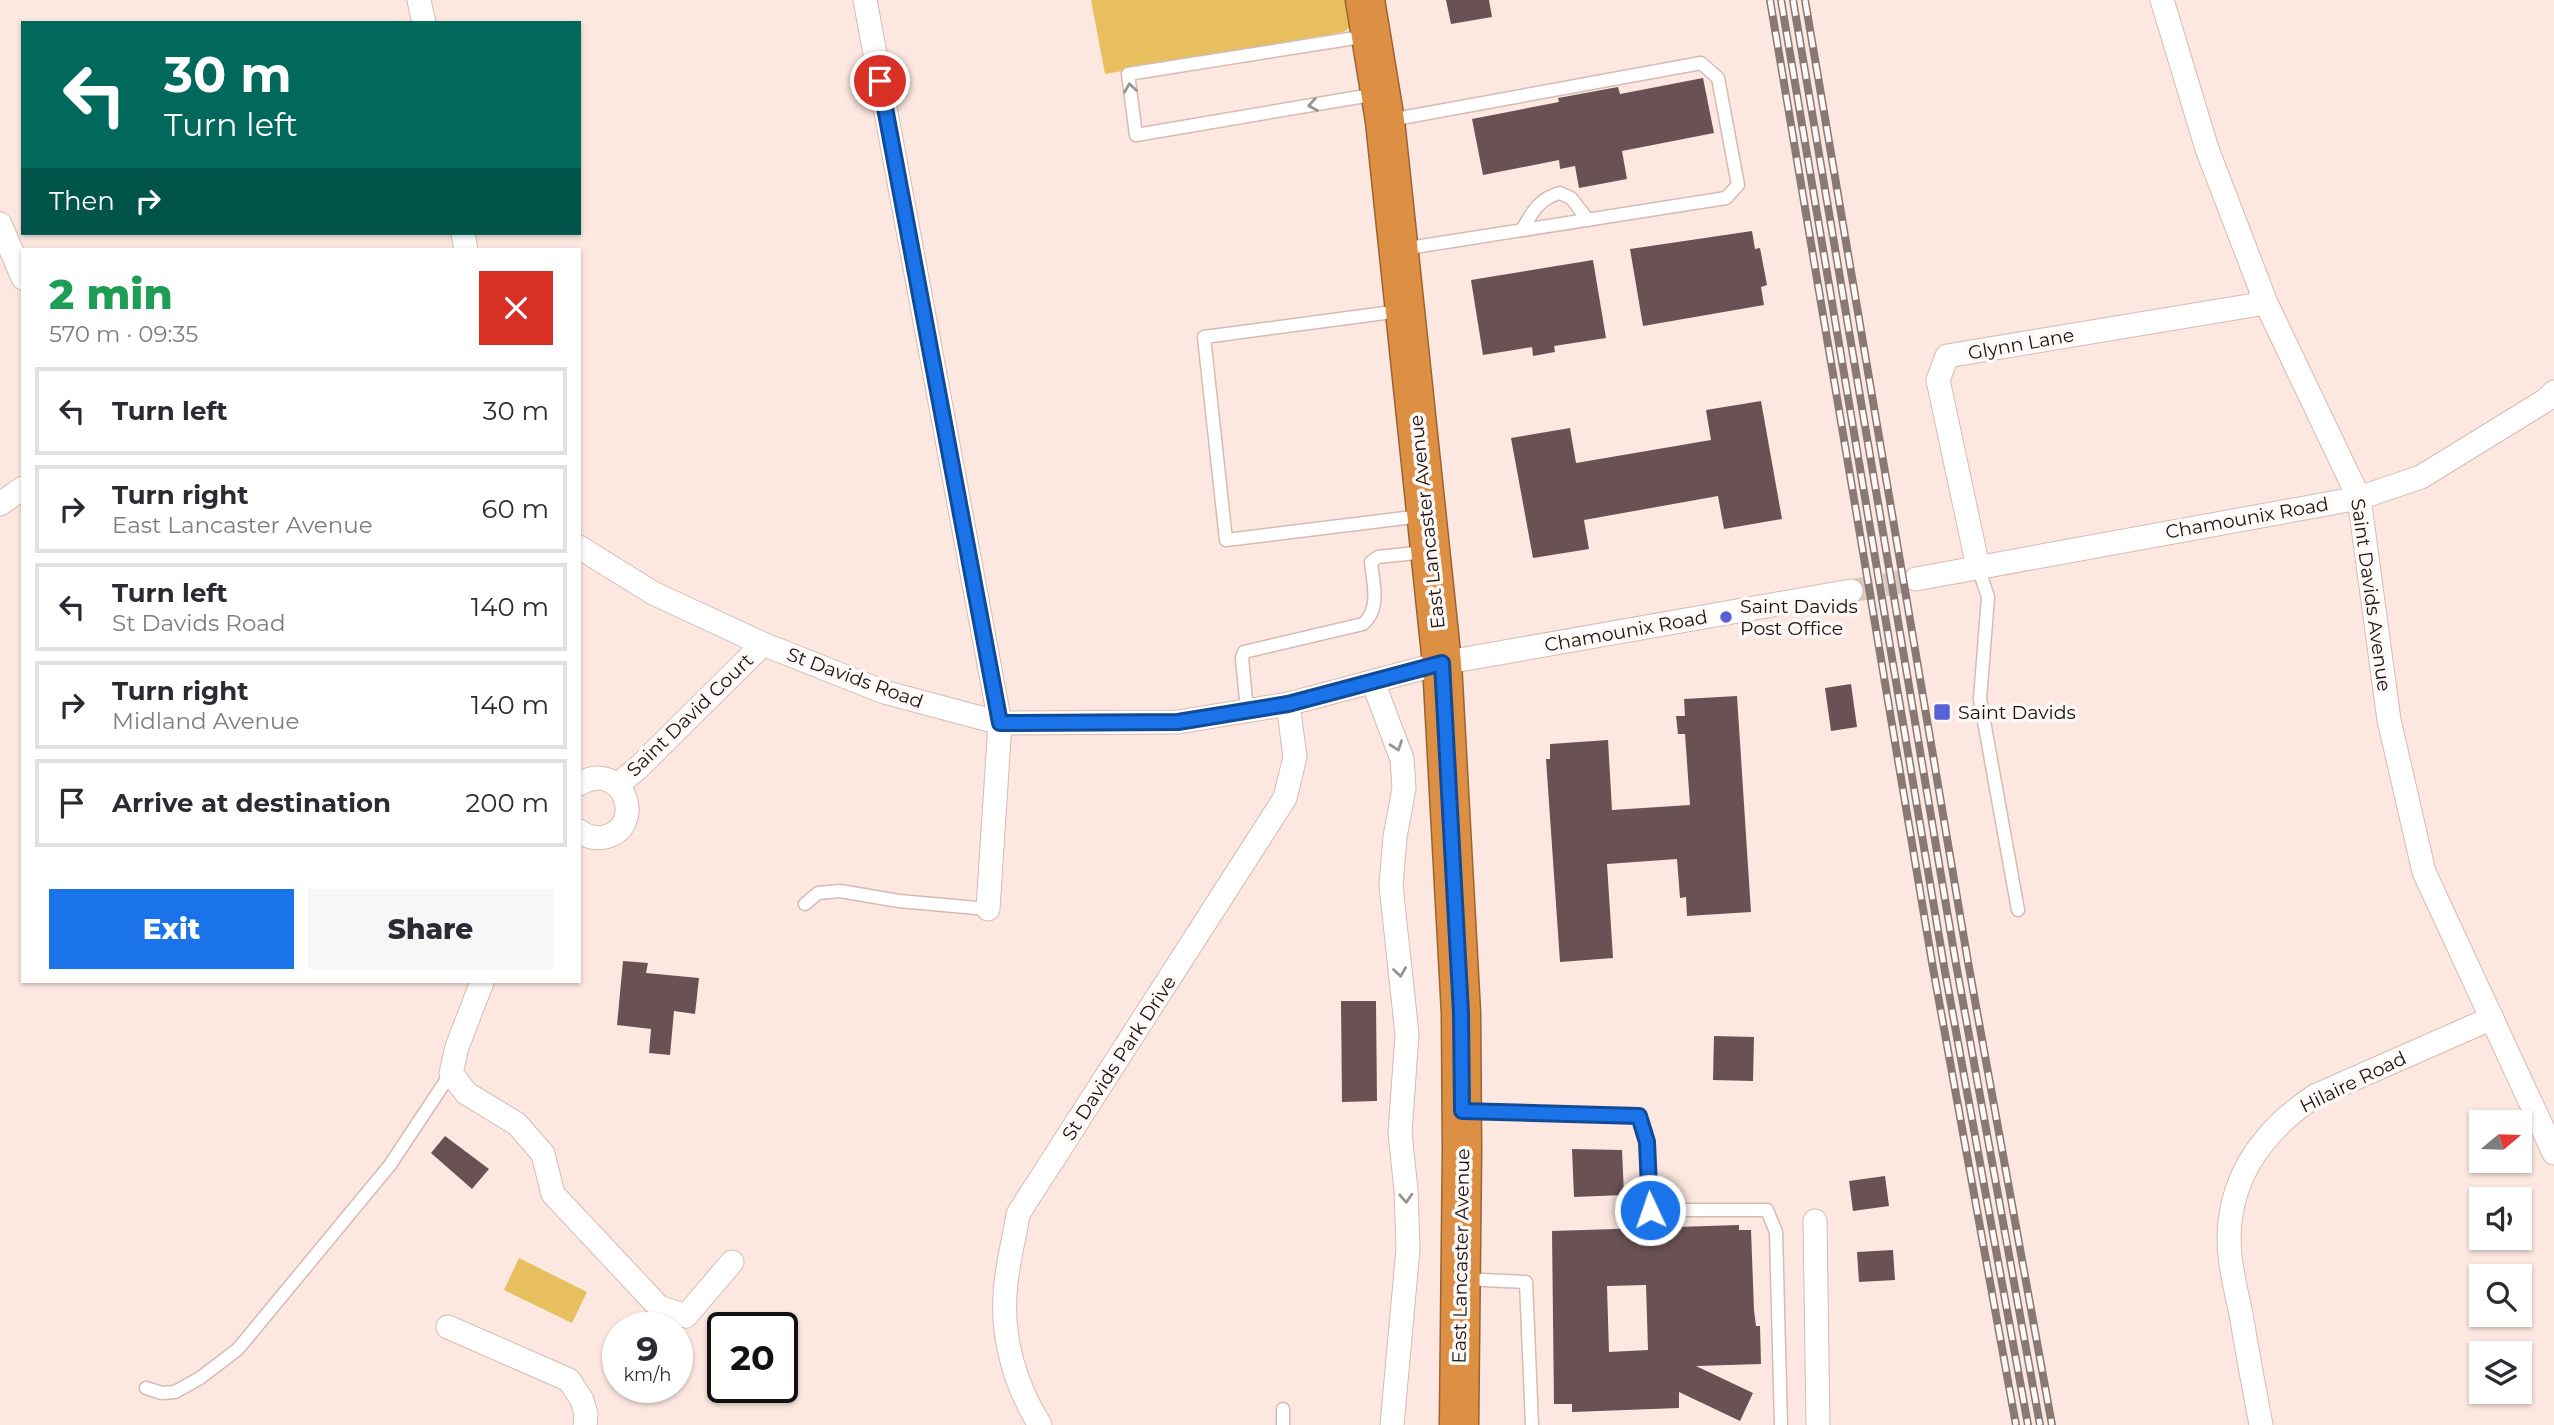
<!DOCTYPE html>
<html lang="en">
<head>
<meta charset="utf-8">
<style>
  body { margin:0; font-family:Montserrat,sans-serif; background:#f7f7f7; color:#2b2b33; height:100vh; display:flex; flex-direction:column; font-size:26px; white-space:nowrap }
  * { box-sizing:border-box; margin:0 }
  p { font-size:23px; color:#7c7c81 }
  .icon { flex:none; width:38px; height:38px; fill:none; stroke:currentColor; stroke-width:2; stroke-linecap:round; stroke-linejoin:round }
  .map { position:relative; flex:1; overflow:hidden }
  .panel { position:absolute; left:21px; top:248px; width:560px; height:735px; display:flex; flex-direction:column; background:#fff; border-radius:0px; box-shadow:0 2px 5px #0004 }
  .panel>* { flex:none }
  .hud { position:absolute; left:21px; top:21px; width:560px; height:214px; border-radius:0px; box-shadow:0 2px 5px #0004; background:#00695c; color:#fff; overflow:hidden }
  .needle { width:46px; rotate:71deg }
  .fabs { position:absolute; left:2469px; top:1110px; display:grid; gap:14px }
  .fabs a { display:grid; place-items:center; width:63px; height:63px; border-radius:0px; background:#fff; box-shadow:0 2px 5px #0004; font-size:35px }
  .speed { position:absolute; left:602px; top:1312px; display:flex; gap:14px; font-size:35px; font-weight:700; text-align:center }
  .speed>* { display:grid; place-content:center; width:91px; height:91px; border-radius:50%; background:#fff; box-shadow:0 2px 5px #0004; line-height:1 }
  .speed small { font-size:18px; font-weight:400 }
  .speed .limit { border:4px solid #111; border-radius:10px; background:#fff; color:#111 }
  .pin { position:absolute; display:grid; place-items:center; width:60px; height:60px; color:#fff; margin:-30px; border:4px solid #fff; border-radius:50%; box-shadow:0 2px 7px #0007 }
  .me { position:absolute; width:77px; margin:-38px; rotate:357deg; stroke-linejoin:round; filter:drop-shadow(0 0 5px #0008) }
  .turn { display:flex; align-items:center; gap:24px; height:147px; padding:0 28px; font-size:32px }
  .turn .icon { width:91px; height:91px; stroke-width:2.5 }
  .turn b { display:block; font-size:49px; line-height:60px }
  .then { display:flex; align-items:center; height:66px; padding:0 28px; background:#0003; gap:14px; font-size:26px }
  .round { display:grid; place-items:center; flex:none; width:74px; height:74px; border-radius:0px; background:#f7f7f7 }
  .head { display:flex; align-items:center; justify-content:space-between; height:119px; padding:0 28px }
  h1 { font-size:42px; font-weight:800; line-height:52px; color:#1e9e55 }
  .primary-button { display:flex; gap:14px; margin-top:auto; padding:14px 28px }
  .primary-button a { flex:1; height:80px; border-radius:0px; background:#1a73e8; color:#fff; font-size:28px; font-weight:800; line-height:80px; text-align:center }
  .primary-button a+a { background:#f7f7f7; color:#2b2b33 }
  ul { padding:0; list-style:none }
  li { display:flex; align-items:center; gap:21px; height:88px; margin:0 14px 10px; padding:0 14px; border:4px solid #e1e1e2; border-radius:0px }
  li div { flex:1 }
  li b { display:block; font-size:26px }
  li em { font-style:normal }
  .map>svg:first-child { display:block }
</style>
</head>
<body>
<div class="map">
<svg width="2554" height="1425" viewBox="0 0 2554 1425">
  <rect width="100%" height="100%" fill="#fde8e1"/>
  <g fill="#e7bf5f">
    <polygon points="1091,0 1365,0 1368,13 1344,32 1105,74"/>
    <polygon points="519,1258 587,1292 572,1323 504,1290"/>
  </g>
  <g fill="#6a5254" fill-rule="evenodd">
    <polygon points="1446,0 1489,0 1492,17 1451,24"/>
    <polygon points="1703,78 1714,133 1622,151 1627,179 1579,188 1575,166 1560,169 1559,160 1483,175 1472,119 1559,102 1558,98 1618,87 1620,94"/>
    <polygon points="1752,231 1755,249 1760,248 1767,285 1761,287 1764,305 1643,326 1630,249"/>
    <polygon points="1593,260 1606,338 1554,346 1555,352 1533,356 1532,347 1483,355 1471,280"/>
    <polygon points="1761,401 1782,519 1724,529 1718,496 1584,520 1589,549 1533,558 1511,438 1570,428 1576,463 1711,440 1706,410"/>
    <polygon points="1851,684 1857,727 1831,731 1825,688"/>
    <polygon points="1737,696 1751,912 1687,916 1686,897 1680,898 1677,859 1607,864 1613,958 1560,962 1546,759 1550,759 1550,744 1608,740 1612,810 1690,805 1685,734 1678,734 1676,716 1685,716 1684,699"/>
    <polygon points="623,961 648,963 646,973 699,978 695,1014 674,1011 670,1055 649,1053 651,1029 617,1025"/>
    <polygon points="1341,1001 1376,1001 1377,1101 1342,1102"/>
    <polygon points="1714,1036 1754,1037 1753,1081 1713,1080"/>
    <polygon points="445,1136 489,1169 472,1189 431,1153"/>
    <polygon points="1572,1149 1622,1150 1624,1195 1574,1197"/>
    <polygon points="1885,1176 1889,1206 1853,1211 1849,1181"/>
    <path d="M1739,1225V1230H1751L1754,1310L1756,1326H1760L1761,1364L1696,1366L1753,1393L1740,1421L1679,1392V1408L1572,1412V1404H1554L1552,1231ZM1646,1285L1648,1350L1609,1352L1607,1286Z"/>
    <polygon points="1893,1250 1895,1280 1859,1282 1857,1252"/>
  </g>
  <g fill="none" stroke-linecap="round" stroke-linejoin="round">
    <polyline stroke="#dbc8c1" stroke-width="23" stroke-dasharray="23 11" stroke-linecap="butt" points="1851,591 1916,579"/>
    <g stroke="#d5bbb3" stroke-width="15">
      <g id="lane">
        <polyline points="1368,36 1128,74 1136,135 1377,94"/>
        <polyline points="1390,120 1701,63 1718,78 1738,185 1726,198 1402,249"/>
        <path d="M1522,230C1532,212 1540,198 1560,193L1571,198L1588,220"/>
        <polyline points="1400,311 1204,337 1226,540 1421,516"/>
        <polyline points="1978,567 1988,597 1980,699 2018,910"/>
        <path d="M1247,711L1242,658L1244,652L1363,624C1381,609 1373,583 1371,562L1378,557L1425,552"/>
        <polyline points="805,904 818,893 840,891 899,901 988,909"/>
        <polyline points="1465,1111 1639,1116 1646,1142 1650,1210 1767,1210 1776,1232 1781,1425"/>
        <polyline points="1463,1279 1526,1282 1532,1425"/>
        <polyline points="146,1388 162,1393 175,1392 200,1378 238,1349 390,1165 451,1073"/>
        <polyline points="1283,1409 1283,1425"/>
      </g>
    </g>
    <g stroke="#d5bbb3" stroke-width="25">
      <g id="street">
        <polyline points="419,0 424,23"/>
        <polyline points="865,0 1000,723 988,909"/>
        <polyline points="2162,0 2207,149 2266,303 2359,498 2389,720 2424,872 2554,1153"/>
        <polyline points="0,224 23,278"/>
        <polyline points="463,233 466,250"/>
        <polyline points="0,504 23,488"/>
        <polyline points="579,547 653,593 763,644 884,692 1000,723 1178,722 1288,704 1442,663 1851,591"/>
        <polyline points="1978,567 1938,380 1947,356 2266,303"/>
        <polyline points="1916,579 2359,498 2421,477 2546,400 2554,392"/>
        <polyline points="1373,682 1402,759 1404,788 1395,837 1391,886 1407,1034 1400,1133 1406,1190 1408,1249 1392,1425"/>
        <path d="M579,784C624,758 647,827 605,837C596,839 587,837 579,831"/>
        <polyline points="617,785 638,768 763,644"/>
        <polyline points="482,982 457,1047 451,1073 466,1093 517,1124 543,1154 553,1194 659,1307 686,1316 732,1262"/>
        <polyline points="1815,1221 1818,1425"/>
        <polyline points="448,1327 569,1380 582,1400 586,1414 585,1425"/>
        <path d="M1040,1425C1016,1387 1002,1340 1005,1295C1006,1268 1014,1241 1018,1214L1285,798L1295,757L1288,704"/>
        <path d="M2261,1425C2254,1388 2247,1351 2241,1314C2237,1295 2232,1276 2230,1256C2223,1186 2259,1133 2315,1096L2492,1018"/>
      </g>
    </g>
    <g stroke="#996431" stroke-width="41">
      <polyline id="highway" points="1365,0 1385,121 1442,663 1461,1013 1462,1150 1459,1425"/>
    </g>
    <use href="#lane" stroke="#fff" stroke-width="12"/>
    <use href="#street" stroke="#fff" stroke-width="23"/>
    <use href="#highway" stroke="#dd9044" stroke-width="38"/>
    <g stroke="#887975" stroke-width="8">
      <g id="rail">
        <polyline points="1770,0 1933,968 2016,1425"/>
        <polyline points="1781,0 1944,966 2028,1425"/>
        <polyline points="1793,0 1956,964 2040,1425"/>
        <polyline points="1805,0 1968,962 2052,1425"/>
      </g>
    </g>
    <use href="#rail" stroke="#fef9f7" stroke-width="5" stroke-dasharray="16" stroke-linecap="butt"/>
  </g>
  <defs><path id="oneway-chevron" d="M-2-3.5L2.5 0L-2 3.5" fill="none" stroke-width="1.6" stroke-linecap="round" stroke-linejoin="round" transform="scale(1.75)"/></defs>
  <g stroke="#989493">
    <use href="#oneway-chevron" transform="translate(1130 88) rotate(-98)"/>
    <use href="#oneway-chevron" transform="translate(1313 105) rotate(170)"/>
    <use href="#oneway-chevron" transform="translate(1397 746) rotate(70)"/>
    <use href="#oneway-chevron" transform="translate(1400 972) rotate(82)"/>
    <use href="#oneway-chevron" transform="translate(1406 1198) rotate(87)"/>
  </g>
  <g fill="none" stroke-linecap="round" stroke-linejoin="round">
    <g stroke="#114b97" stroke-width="18">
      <polyline id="route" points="880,81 1000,723 1178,722 1288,704 1442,663 1461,1013 1462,1111 1639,1116 1647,1142 1650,1210"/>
    </g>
    <use href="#route" stroke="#1a73e8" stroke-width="12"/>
  </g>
  <g fill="#5a61d8" stroke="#fef9f7" stroke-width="2.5">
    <circle cx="1726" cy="617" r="7"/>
    <rect x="1933" y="703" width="18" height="18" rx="3.5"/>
  </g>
  <g text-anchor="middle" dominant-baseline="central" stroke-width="7" stroke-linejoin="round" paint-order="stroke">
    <g font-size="19" fill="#1a110e" stroke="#fef9f7">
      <text transform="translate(2021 344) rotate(-10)">Glynn Lane</text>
      <text transform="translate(2247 518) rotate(-10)">Chamounix Road</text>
      <text transform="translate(1427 522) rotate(-96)">East Lancaster Avenue</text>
      <text transform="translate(2371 595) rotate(82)">Saint Davids Avenue</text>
      <text transform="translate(1626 631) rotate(-10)">Chamounix Road</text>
      <text transform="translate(855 678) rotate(20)">St Davids Road</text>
      <text transform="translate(690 715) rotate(-44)">Saint David Court</text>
      <text transform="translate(1119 1058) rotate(-57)">St Davids Park Drive</text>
      <text transform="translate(2353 1082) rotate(-26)">Hilaire Road</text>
      <text transform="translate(1461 1256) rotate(-89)">East Lancaster Avenue</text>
    </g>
    <g font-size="19" fill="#1a110e" stroke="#fef9f7" text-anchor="start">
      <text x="1740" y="606">Saint Davids<tspan x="1740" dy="22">Post Office</tspan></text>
      <text x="1958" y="712">Saint Davids</text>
    </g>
  </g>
</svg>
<div class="fabs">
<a><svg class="needle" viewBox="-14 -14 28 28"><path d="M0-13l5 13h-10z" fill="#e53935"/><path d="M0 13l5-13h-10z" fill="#7c7c81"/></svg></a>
<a><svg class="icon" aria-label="sound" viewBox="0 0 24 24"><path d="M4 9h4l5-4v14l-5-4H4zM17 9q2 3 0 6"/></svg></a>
<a><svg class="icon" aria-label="search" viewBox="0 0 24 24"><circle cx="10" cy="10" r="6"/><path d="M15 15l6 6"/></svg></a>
<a><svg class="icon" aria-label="layers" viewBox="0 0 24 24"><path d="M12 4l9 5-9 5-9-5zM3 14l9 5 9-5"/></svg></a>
</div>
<div class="speed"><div>9<small>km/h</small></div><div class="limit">20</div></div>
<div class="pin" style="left:880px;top:81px;background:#d93025"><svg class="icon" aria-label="arrive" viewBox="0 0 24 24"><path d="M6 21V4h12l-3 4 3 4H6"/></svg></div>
<svg class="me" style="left:1650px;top:1210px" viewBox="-20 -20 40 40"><circle r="17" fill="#1a73e8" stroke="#fff" stroke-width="3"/><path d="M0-11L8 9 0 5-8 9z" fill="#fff"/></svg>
<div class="hud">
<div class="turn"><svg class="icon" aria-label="left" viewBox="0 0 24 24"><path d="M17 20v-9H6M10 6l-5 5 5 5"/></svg><div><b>30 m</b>Turn left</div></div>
<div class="then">Then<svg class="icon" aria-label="right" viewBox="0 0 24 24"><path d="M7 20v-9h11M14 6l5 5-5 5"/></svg></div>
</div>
<section class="panel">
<div class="head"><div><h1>2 min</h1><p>570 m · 09:35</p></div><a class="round" style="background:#d93025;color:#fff"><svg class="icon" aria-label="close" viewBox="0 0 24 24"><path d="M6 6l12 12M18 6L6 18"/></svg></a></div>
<ul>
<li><svg class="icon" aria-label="left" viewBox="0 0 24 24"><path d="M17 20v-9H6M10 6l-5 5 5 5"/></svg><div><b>Turn left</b></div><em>30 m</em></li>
<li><svg class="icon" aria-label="right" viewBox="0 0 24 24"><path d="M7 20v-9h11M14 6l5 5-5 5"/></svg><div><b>Turn right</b><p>East Lancaster Avenue</p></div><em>60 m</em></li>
<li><svg class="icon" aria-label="left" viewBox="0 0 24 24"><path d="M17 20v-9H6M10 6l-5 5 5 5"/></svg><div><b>Turn left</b><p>St Davids Road</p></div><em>140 m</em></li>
<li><svg class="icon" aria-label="right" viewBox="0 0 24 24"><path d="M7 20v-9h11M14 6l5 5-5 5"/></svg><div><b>Turn right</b><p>Midland Avenue</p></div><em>140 m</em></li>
<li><svg class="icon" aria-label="arrive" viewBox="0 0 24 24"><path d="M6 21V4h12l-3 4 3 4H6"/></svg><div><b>Arrive at destination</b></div><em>200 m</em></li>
</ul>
<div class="primary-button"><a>Exit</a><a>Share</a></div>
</section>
</div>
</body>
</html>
